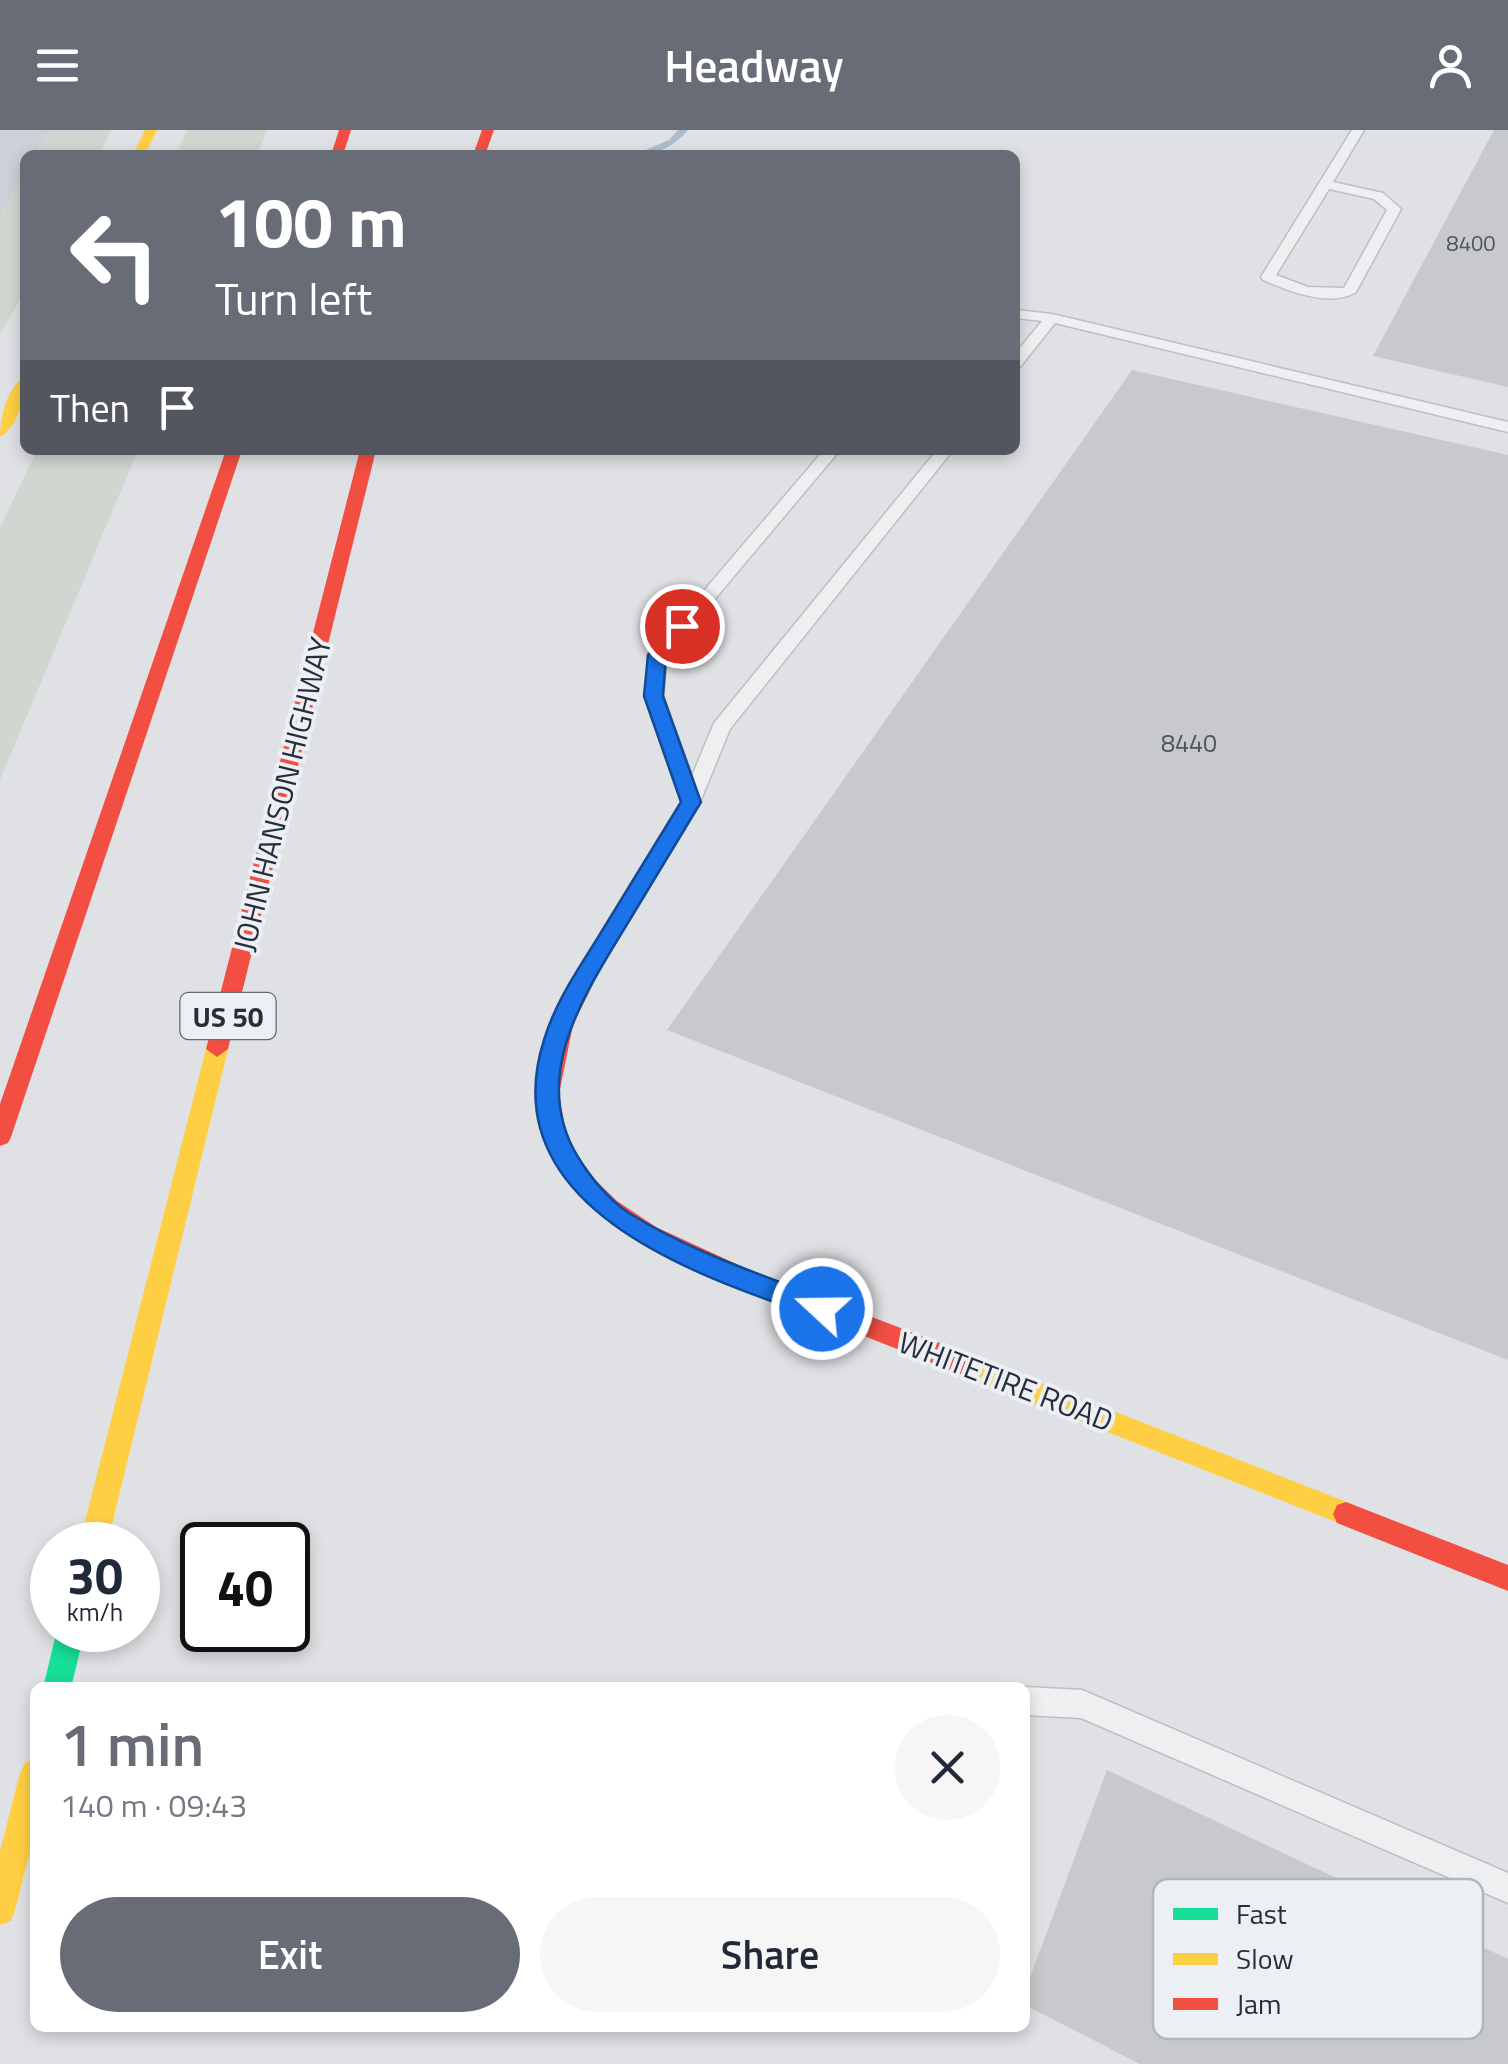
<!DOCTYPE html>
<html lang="en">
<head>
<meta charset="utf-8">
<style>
  body { margin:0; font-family:"Titillium Web",sans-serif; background:#f6f6f7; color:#1f2937; height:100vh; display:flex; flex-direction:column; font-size:38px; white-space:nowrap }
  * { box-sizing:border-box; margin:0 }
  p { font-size:32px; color:#747a83 }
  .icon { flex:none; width:55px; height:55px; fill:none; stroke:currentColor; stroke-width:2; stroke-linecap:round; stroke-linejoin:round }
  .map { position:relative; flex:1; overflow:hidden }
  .drawer { position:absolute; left:30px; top:1552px; width:1000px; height:350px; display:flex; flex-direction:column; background:#fff; border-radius:15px; box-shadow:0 5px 15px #0003 }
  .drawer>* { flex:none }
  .hud { position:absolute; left:20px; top:20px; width:1000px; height:305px; border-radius:15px; box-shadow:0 5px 15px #0003; background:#686c76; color:#fff; overflow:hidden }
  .speed { position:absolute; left:30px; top:1392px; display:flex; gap:20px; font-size:50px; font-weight:700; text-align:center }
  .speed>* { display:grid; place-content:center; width:130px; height:130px; border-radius:50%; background:#fff; box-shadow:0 5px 15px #0003; line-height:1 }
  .speed small { font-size:25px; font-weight:400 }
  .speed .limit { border:5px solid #111; border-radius:15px; background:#fff; color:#111 }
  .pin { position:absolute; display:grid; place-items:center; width:85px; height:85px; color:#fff; margin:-42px; border:5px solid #fff; border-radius:50%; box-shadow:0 2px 10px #0007 }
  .me { position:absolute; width:110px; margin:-55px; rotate:291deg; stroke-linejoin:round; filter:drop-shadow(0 0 8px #0008) }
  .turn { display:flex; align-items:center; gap:35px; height:210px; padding:0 30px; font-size:45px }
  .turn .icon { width:130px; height:130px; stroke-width:2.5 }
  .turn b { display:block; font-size:70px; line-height:85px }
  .then { display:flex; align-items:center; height:95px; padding:0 30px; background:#0003; gap:20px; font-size:38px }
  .round { display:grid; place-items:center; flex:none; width:105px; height:105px; border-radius:52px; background:#f6f6f7 }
  .summary { display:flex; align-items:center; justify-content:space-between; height:170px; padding:0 30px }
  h1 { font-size:60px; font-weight:600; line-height:75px; color:#686c76 }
  .primary-button { display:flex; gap:20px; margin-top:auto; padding:20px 30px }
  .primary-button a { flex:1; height:115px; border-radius:60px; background:#686c76; color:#fff; font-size:40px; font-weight:600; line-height:115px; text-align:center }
  .primary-button a+a { background:#f6f6f7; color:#1f2937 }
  header { display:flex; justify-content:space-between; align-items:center; height:130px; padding:0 30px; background:#686c76; color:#fff; font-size:45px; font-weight:600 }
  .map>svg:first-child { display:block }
</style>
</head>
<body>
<header><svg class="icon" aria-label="menu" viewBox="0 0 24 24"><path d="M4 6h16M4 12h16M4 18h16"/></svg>Headway<svg class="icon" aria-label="person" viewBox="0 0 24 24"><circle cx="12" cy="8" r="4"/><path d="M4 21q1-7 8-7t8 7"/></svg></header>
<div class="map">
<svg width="1508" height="1934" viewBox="0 0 1508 1934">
  <rect width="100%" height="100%" fill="#dfe1e4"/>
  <polygon fill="#cdd0d7" points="0,0 49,0 35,25 25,25 25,42 0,84"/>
  <g fill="#cfd7d0">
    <polygon points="49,0 111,0 99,25 35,25"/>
    <polygon points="187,0 267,0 257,25 176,25"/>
    <polygon points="25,42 25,161 0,204 0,84"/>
    <polygon points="37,320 138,320 0,650 0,398"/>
  </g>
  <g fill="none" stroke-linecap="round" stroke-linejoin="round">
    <path fill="#afbccd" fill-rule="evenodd" d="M678,0H688C674,17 656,25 634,25L669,10Z"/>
  </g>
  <g fill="#c7c9cc">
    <polygon points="1494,0 1508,0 1508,257 1373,226"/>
    <polygon points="1132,240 1508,325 1508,1230 667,900"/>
    <polygon points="1107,1640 1508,1829 1508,1934 1140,1934 1025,1875 1025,1861"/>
  </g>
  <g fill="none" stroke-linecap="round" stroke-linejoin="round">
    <g stroke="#bdbfc2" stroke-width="3">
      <g id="lane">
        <path d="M1352,0H1364L1333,52L1383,63L1401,79L1356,162C1330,178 1289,161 1263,150L1261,147ZM1329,59L1374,69L1387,80L1344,158L1308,157L1276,145Z"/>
        <polygon points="1015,180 1052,184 1508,292 1508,302 1055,193 1020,237 1015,238 1015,224 1042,191 1015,188"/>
        <polygon points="824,320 840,320 667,526 663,566 692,646 714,593 937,320 953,320 730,599 698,677 684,677 645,566 649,525"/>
        <polygon points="1025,1557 1082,1560 1508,1743 1508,1773 1081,1588 1025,1585"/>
      </g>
    </g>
    <use href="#lane" fill="#eeeff0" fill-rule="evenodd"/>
    <polygon fill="#16e098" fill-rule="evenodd" points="57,1500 85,1500 71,1558 43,1558"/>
    <g fill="#ffcf43" fill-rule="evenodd">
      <polygon points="145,0 157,0 145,25 133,25"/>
      <path d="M25,247C25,267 18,297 0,307C0,287 7,257 25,247Z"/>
      <polygon points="217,911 228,919 107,1415 79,1415 206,919"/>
      <polygon points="964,1223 1355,1375 1359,1384 1355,1393 1346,1396 955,1242 951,1234 955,1226"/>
      <polygon points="35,1628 35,1702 15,1780 11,1791 0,1795 0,1721 20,1643 25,1633"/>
    </g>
    <g fill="#f24e42" fill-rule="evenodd">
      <polygon points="339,0 351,0 343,25 331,25"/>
      <polygon points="482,0 494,0 485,25 473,25"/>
      <polygon points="226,320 242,320 11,1007 8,1013 0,1016 0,974"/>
      <polygon points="360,320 376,320 228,919 217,927 206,919"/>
      <path d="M691,666L701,672L600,840L573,895L559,964L567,1008L585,1040L617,1071L656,1097L745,1138L973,1226L977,1234L973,1242L964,1245L932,1233C877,1211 822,1189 767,1168C635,1116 486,1051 557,880L684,667Z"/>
      <polygon points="1346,1372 1508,1435 1508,1461 1337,1393 1333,1384 1337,1375"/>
    </g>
  </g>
  <path fill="#1a73e8" stroke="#114b97" stroke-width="2.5" d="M682,490L691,496L666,526L663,566L701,672C676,713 651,755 626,796C584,865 529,947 578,1027C590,1047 609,1070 629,1083C691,1122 762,1145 831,1171L834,1179L831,1186L822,1189C701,1147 490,1079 544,910C555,873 577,841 597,809C625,763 653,718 681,672L644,566L648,525L676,492Z"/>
  <g text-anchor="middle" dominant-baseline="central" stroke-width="8" stroke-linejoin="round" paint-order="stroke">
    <g font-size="22" fill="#505560">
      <text x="1471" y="113">8400</text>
    </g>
    <g font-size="25" fill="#505560">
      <text x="1189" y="613">8440</text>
    </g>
    <rect fill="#eceff4" stroke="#636772" stroke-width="2.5" x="180.5" y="863" width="95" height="46" rx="8"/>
    <g font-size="28" font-weight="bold" fill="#282d3b">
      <text x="228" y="886">US 50</text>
    </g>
    <g font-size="30" fill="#282d3b" stroke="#eceff4">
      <text transform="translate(282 664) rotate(-76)">JOHN HANSON HIGHWAY</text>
      <text transform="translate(1006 1251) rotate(21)">WHITETIRE ROAD</text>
    </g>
  </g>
  <rect x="1153" y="1749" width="330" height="160" rx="15" fill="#eceff4" stroke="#b1b5bc" stroke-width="2.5"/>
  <rect x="1173" y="1778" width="45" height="12" fill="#16e098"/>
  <rect x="1173" y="1823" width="45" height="12" fill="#ffcf43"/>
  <rect x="1173" y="1868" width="45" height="12" fill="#f24e42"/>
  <g font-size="28" fill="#282d3b">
    <text x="1236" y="1794">Fast</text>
    <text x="1236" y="1839">Slow</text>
    <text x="1236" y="1884">Jam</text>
  </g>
</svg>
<div class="speed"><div>30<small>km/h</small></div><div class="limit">40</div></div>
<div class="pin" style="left:682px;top:496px;background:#d93025"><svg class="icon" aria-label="arrive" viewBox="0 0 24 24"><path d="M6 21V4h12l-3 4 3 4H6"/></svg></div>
<svg class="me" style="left:822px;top:1179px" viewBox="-20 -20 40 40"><circle r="17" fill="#1a73e8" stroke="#fff" stroke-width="3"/><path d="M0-11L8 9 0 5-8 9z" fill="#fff"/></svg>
<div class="hud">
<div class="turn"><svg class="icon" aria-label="left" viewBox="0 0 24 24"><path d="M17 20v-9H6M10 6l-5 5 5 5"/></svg><div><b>100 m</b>Turn left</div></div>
<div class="then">Then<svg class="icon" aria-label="arrive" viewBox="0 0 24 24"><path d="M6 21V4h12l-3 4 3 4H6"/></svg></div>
</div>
<section class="drawer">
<div class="summary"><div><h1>1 min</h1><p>140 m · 09:43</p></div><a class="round"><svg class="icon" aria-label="close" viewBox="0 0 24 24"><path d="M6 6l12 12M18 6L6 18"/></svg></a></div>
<div class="primary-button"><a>Exit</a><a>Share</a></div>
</section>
</div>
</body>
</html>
